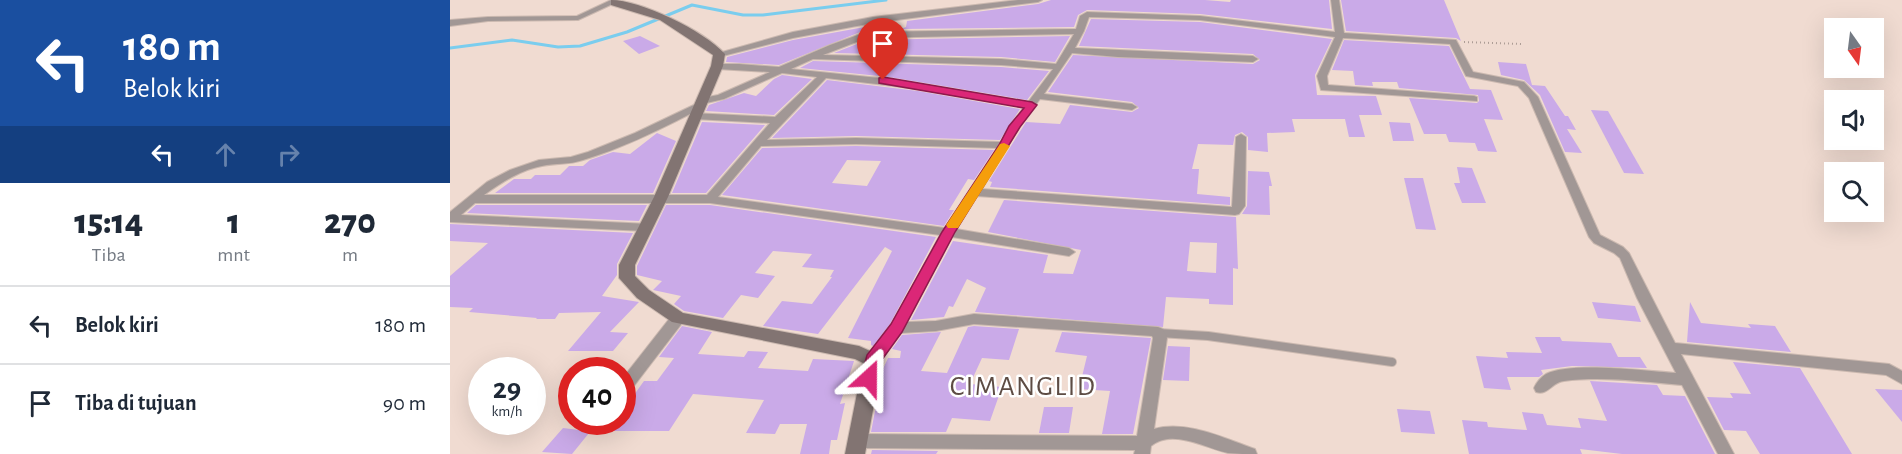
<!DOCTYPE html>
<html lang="id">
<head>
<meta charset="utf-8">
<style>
  body { margin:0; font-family:"Alegreya Sans",sans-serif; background:#f2f2f3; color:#1f2937; height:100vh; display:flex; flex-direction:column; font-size:22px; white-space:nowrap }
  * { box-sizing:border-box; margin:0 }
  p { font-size:20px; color:#747a83 }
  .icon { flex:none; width:33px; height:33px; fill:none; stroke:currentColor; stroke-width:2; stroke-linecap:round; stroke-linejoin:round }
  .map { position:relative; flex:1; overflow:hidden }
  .panel { display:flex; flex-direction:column; background:#fff; width:450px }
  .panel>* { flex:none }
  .guide { background:#1a4fa0; color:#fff; overflow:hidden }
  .needle { width:39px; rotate:166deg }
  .buttons { position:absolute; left:1374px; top:18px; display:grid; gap:12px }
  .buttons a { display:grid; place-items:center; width:60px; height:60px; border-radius:0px; background:#fff; box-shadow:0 6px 24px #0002; font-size:30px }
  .speed { position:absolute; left:18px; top:357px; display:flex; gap:12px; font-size:30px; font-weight:700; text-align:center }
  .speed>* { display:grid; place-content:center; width:78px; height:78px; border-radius:50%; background:#fff; box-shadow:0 6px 24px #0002; line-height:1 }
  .speed small { font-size:15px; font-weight:400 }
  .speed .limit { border:9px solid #d22; background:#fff; color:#111 }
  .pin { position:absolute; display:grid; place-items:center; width:51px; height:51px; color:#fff; margin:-62px -26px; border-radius:50% 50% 50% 0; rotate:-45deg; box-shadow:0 0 6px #0007 }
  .pin .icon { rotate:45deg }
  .me { position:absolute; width:66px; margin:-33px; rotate:24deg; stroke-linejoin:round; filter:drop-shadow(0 0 4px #0008) }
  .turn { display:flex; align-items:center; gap:21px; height:126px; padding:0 24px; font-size:27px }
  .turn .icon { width:78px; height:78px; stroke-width:2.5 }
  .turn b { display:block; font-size:42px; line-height:51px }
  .lanes { display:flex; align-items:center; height:57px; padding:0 24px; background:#0003; justify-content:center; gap:30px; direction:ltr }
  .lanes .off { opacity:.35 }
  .eta { display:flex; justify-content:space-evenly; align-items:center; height:102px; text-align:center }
  .eta b { font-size:36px; font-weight:800; line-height:42px }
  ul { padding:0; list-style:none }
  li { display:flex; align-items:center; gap:18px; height:78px; padding:0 24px; border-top:2px solid #e0e1e3 }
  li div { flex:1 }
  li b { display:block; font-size:22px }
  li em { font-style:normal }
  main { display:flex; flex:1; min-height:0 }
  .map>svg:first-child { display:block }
</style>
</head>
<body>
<main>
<section class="panel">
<div class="guide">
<div class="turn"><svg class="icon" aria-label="left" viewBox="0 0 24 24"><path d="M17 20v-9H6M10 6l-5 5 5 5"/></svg><div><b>180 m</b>Belok kiri</div></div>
<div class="lanes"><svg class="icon" aria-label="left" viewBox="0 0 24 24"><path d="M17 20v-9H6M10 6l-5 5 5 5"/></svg><svg class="icon off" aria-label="ahead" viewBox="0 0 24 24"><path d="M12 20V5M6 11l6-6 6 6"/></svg><svg class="icon off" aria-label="right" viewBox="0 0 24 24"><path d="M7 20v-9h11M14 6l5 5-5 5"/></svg></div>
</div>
<div class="eta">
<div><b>15:14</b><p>Tiba</p></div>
<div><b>1</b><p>mnt</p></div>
<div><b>270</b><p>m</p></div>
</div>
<ul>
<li><svg class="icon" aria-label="left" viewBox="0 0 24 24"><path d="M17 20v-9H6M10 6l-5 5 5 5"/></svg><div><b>Belok kiri</b></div><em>180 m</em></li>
<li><svg class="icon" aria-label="arrive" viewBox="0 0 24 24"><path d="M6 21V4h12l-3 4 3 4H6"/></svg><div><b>Tiba di tujuan</b></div><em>90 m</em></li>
</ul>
</section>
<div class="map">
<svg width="1452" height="454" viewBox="0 0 1452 454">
  <rect width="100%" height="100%" fill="#f0dbd1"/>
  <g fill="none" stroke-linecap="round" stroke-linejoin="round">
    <polyline stroke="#7acdee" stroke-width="3" points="0,48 62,40 108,47 130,46 177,32 242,5 293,15 313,15 436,0"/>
  </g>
  <g fill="#caaae8" fill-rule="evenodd">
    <polygon points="601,0 755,0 780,2 781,0 879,0 882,29 750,14 637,10 628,15 624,27 451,29 456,27 457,21 588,4"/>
    <polygon points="891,0 994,0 1011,41 1006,38 896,31"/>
    <polygon points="641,19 750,22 882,39 865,75 867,95 926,96 932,115 909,115 915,137 899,137 895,119 842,119 845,132 817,133 818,152 798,150 798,137 792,132 785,135 783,145 748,144 742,169 749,169 747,194 780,197 780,205 540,187 542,182 539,181 576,122 610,124 620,105 682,112 689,108 682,102 598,92 623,55 803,64 810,60 803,54 629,46"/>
    <polygon points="426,25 426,30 415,30 329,65 276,62 277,57 343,40"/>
    <polygon points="190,36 210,46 189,54 173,41"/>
    <polygon points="620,36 605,62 551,57 384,53 417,40"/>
    <polygon points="894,40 999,46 1020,89 1041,90 1053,120 1034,119 1047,152 1028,151 1025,143 999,142 996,134 974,134 959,98 1027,103 1029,101 1028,95 949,88 947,82 922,82 923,86 905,85 903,71 882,70"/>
    <polygon points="363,61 551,67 599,71 577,100 439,77 350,68"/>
    <polygon points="1048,62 1076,64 1082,85 1095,86 1115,116 1118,116 1126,130 1117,129 1132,153 1115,152 1090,95 1074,80 1051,75"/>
    <polygon points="332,75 362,79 324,115 256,111 259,105 294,93 306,96 324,79"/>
    <polygon points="377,80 468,91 570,109 550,140 406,136 322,138"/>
    <polygon points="1141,110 1158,111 1194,174 1174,173"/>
    <polygon points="252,122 315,125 256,193 222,193"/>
    <polygon points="939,122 960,123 964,141 943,141"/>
    <polygon points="207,133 226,141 203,193 45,193 64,179 81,179 85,175 110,175 119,166 133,166 140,160 163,152 180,154"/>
    <path d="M406,146L544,150L524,180L518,179L499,210H504L494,226L272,195L312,148ZM397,160L431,161L417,186L382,183Z"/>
    <polygon points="1007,167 1022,168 1036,203 1012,203 1004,183 1010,183"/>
    <polygon points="798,171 819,172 822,186 819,186 820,215 792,214 797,206"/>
    <polygon points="954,178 973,178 986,230 966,229"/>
    <path d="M554,200L786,217L788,269L783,268V305L759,304V299L716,297L713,327L525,312L536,288L517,279L503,307L499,306L494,317L461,320L503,241L598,255L593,273L623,274L631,250L538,232ZM740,242L767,243L766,273L737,271Z"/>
    <polygon points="26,205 197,205 189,221 17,213"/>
    <polygon points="216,205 260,205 486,237 440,324 423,346 421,345 421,341 398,338 442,251 435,247 368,334 313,326 332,301 362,304 382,277 380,277 384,270 352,267 362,254 323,251 305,273 325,276 308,298 291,295 273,318 234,311 224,304 231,296 203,290 212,281 187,275 187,266"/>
    <polygon points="0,224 183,233 167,264 167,275 152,296 189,302 160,332 178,333 163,351 118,351 151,312 109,313 105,319 86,319 87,318 19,312 23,308 0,307 0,276 38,243 0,241"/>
    <polygon points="1142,302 1185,306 1191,322 1148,318"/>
    <polygon points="1240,302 1251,323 1301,328 1298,324 1325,326 1341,352 1237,342"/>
    <polygon points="232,326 262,332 248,354 294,357 298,351 318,352 308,368 358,371 363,359 404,361 390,404 395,403 387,440 381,440 379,454 350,454 357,424 330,424 325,434 296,433 314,400 243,394 219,431 160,431 166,422 172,422 172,406 176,406 194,381 207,381 224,358 209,357"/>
    <polygon points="524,326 569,329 559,360 532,358 520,384 552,387 540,421 502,418 496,432 421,432 433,369 438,358 450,358 451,351 442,349 452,335 491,332 471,371 497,373 518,327"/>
    <polygon points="612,332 701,338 683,434 652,434 660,391 629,389 637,356 605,352"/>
    <polygon points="1085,337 1110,337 1112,341 1161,343 1168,357 1190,357 1197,368 1122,366 1091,370 1093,374 1089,377 1057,377 1061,390 1034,388 1026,356 1058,358 1056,352 1092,353"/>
    <polygon points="718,346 740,347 739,381 713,380"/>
    <polygon points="1283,362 1350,368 1402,454 1310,454 1296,431 1274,430 1257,397 1283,398 1280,393 1301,394"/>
    <polygon points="1140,381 1207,385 1213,395 1235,396 1265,454 1172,454 1130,449 1132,454 1019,454 1012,420 1037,422 1038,427 1077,430 1072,412 1093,414 1097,425 1131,428 1128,418 1157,421"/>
    <polygon points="1425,389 1452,390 1452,422"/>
    <polygon points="594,407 623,407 619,433 589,433"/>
    <polygon points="947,409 980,411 985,434 951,432"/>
    <polygon points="113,428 137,431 139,433 122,454 92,452"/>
    <polygon points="422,450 488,451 486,454 421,454"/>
  </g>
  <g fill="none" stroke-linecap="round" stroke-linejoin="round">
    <g stroke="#cbb9b0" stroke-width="10">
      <polyline id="lane" points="709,333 758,336 942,362"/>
    </g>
    <g stroke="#cbb9b0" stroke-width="2">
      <g id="street">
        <polygon points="161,0 169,1 128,20 38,21 0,26 0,20 38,17 127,16"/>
        <polygon points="568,0 592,0 588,2 423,23 343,38 269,57 265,54 343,32 423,17"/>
        <path d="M881,0H889L894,33L1006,40L1023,72L1074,82L1088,97L1150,235L1173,247L1179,253L1225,343L1439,364L1452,371V384L1436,375L1231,354L1284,454H1268L1232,385C1194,382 1153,376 1114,381C1102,382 1098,396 1086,392L1084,388C1086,383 1091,377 1096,374C1121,361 1196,371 1226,373L1187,298L1170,258L1164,253L1144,243L1139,237L1079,98L1068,86L1016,76L1000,44L893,38L877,76L878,85L1024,96L1027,97V101L871,90L867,76L885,37L750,20L639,17L634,31L625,48L803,56L808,59L803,62L668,57L622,53L594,94L682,104L687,107L682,110L590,99L570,126L532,189L782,207L786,137L791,134L796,137L795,206L789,214L785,215L527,196L506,229L619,248L625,252L619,256L502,237L457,322L486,321L524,314L708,327L713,329L717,338L704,429C737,420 773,438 805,449L807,454C798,454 787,454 778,453C755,448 722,428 701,446L700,454H684L685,450L408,448L402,446L400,441L402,436L408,434L687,436L703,338L702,336L524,324L486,331L451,333L428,364L423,366L418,364L416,360L418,356L442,325L490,235L260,203H25L11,215L199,224L201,227L195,231L0,222V212L37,182L60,170L89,160L121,157L138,152L185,133L248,103L246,101L248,99L268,95L320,72L267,69L264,68V64H289L329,67L380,45L416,32L626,29L630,16L637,12L750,16L885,32ZM624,34L606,64L551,59L373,55L417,38ZM363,59L551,65L603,69L578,102L439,79L341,69ZM332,73L367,77L325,117L242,113L254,106L252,104L274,99ZM376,78L468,89L574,107L560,126L551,142L406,138L317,140ZM240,114V118L244,119L320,123L257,195H34C51,183 70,170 92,166C105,163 119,165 133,160C170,149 205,132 240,114ZM406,144L548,148L495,228L268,197L311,146Z"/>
        <polygon points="228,313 233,314 235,318 233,322 177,395 172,397 172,379 223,314"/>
        <path d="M141,422H158C154,430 150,435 141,432L138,427Z"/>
      </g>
    </g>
    <g stroke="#cbb9b0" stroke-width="2">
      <path id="secondary" d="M161,0C190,0 253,30 275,54L273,66L218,197L185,265V276L199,290L233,313L409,346L429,355L432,360L415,454H395L413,363L405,359L222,322L187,298L169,278V265L204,197L261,66L263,55L210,20L161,5Z"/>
    </g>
    <polyline stroke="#ac9c95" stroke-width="2" stroke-dasharray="1 3" stroke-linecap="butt" points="1014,42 1071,44"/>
    <use href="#lane" stroke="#a19795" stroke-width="8"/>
    <use href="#street" fill="#a19795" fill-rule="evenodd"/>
    <use href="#secondary" fill="#827472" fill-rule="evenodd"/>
  </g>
  <polygon fill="#db2777" stroke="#8e194d" stroke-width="1.5" points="433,77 582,102 587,105 570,127 505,232 452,332 431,361 425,382 419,384 413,382 411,378 417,355 441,324 492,232 549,145 559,126 574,108 429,83 429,78"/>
  <polygon fill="#f59e0b" points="554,143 560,146 508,228 498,228 496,225 550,144"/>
  <g text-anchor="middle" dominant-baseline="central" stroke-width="5" stroke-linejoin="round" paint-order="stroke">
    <g font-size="28" letter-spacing="1.5" fill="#5d4c44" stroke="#fff">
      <text x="573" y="387">CIMANGLID</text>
    </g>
  </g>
</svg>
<div class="buttons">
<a><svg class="needle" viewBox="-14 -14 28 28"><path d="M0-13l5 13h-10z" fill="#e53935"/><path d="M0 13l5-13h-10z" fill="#747a83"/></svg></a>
<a><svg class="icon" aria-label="sound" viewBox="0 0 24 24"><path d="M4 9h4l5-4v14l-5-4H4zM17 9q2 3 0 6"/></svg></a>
<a><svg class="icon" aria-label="search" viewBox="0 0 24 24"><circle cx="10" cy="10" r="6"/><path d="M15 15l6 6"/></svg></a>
</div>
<div class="speed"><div>29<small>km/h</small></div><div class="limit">40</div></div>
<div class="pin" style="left:433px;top:80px;background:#d93025"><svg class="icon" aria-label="arrive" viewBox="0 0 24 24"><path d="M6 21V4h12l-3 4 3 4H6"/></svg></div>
<svg class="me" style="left:419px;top:378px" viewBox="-20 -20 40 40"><path d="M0-17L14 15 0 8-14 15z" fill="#db2777" stroke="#fff" stroke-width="4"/></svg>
</div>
</main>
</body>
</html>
